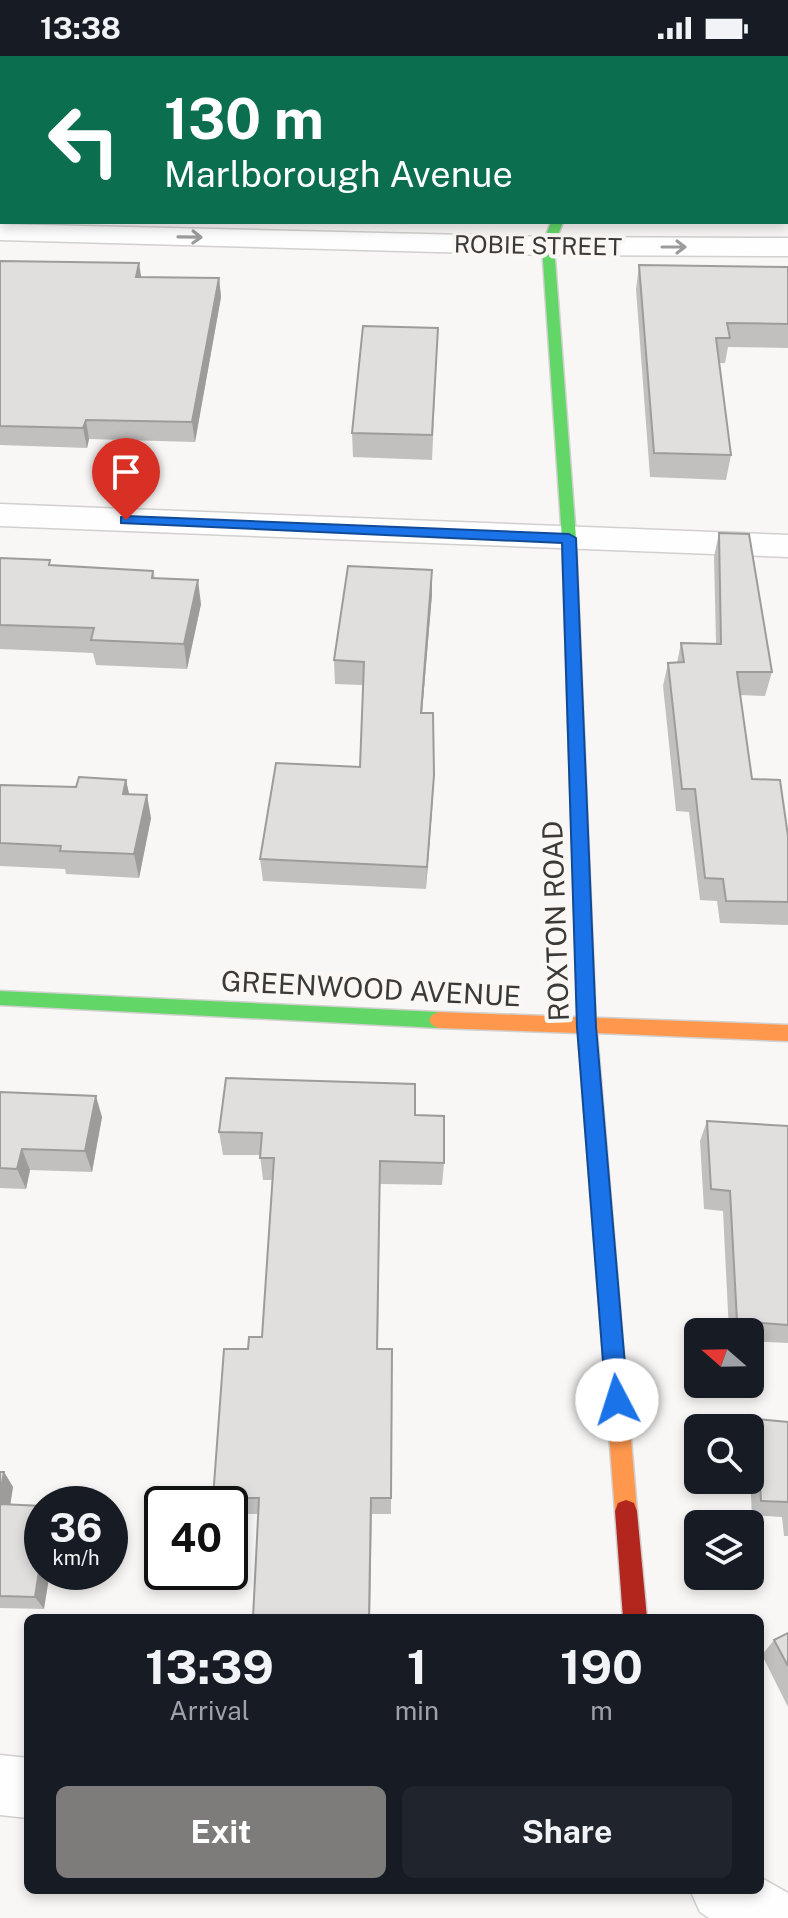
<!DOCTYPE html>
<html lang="en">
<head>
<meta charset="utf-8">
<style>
  body { margin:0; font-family:"Public Sans",sans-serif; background:#20242c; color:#f1f3f6; height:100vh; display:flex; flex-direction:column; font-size:30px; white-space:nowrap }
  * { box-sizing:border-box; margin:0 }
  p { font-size:26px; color:#9ea1a6 }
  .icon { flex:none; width:44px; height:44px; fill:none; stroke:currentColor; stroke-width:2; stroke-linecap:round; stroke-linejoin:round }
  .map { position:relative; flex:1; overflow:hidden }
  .side { position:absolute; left:24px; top:1558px; width:740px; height:280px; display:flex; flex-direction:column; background:#171b24; border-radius:12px; box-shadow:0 4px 12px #0003 }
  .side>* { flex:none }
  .hud { position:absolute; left:0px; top:0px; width:788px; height:168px; box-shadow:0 4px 12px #0003; background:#0b6e4f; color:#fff; overflow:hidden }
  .needle { width:52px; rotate:290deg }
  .fabs { position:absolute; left:684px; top:1262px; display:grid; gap:16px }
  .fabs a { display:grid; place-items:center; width:80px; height:80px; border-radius:12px; background:#171b24; box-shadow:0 4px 12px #0003; font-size:40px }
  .speed { position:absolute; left:24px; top:1430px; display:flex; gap:16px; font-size:40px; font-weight:700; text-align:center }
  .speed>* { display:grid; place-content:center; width:104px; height:104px; border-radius:50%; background:#171b24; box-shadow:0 4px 12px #0003; line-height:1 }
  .speed small { font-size:20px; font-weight:400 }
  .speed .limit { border:4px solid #111; border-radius:12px; background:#fff; color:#111 }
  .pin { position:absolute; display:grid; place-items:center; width:68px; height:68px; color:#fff; margin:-82px -34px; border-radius:50% 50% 50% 0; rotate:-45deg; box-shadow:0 0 8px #0007 }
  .pin .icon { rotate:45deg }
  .me { position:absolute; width:88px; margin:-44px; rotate:355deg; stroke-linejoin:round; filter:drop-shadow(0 0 6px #0008) }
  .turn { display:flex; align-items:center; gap:28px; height:168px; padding:0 32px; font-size:36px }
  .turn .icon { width:104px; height:104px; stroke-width:2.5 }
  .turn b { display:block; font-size:56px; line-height:68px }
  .eta { display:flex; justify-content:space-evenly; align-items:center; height:136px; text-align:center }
  .eta b { font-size:48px; font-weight:700; line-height:56px }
  .action { display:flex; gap:16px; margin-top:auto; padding:16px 32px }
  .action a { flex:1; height:92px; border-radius:12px; background:#7e7c7b; color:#fff; font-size:32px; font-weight:700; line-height:92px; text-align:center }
  .action a+a { background:#20242c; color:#f1f3f6 }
  .status { display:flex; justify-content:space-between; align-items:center; height:56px; padding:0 40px; background:#171b24; direction:ltr }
  .status svg { height:22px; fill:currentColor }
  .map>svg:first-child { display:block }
</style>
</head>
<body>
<div class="status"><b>13:38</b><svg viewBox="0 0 49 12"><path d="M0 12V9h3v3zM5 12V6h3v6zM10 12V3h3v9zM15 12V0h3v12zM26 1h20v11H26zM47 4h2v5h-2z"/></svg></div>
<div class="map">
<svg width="788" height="1862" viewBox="0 0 788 1862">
  <rect width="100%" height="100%" fill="#f9f7f5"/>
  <polygon fill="#eee9e3" points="0,0 788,0 788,143 786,2 2,2 2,126"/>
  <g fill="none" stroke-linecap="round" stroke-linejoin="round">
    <g stroke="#d1d0ce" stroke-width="3">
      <g id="street">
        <polygon points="0,168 548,181 788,182 788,200 548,199 0,184"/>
        <polygon points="0,448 788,479 788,501 0,470"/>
        <polygon points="0,1699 28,1702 28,1762 0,1759"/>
        <polygon points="760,1821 788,1837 788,1862 709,1862 700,1856 690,1834 760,1834"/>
      </g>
    </g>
    <g stroke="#d1d0ce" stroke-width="3">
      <g id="fast">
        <polygon points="551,166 563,166 554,190 576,482 596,970 593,975 581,975 578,970 562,482 542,190"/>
        <polygon points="0,935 438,956 444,959 447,964 444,969 438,972 0,949"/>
      </g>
    </g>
    <g stroke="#d1d0ce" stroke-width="3">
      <polygon id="slow" points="438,956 788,969 788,985 597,977 637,1455 634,1463 626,1466 618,1463 615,1455 578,977 438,972 432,969 429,964 432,959"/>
    </g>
    <g stroke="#d1d0ce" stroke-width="3">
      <polygon id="jam" points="626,1444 634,1447 637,1455 647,1562 623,1562 615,1455 618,1447"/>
    </g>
    <use href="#street" fill="#fefefe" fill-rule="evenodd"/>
    <use href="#fast" fill="#63d668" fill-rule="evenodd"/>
    <use href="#slow" fill="#ff974d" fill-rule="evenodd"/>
    <use href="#jam" fill="#b3261e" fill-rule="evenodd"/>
  </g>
  <g fill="#c1c0bf">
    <polygon points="0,0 2,2 2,55 0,55"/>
    <rect x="192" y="0" width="111" height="2"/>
    <polygon points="740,0 788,0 788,85 786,85 786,2 744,2"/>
    <polygon points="0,205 141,221 219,222 221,241 195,386 89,383 87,392 0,389"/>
    <polygon points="639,209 788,211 788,292 728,291 725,307 719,307 731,399 726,424 650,421 636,233"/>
    <polygon points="438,272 432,404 353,401 352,377"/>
    <polygon points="719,477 772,616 765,640 740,639 752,723 788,780 788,869 720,867 717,845 700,844 689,756 676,755 663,630 668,607 677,607 681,587 716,587 714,501"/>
    <polygon points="0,502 52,509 153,515 155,522 201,548 187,613 96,609 93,597 0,593"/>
    <polygon points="432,514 432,538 422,657 434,719 426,833 263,825 260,803 360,711 363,629 335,628 334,604"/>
    <polygon points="126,724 129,738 151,762 139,822 66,818 65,813 0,810 0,729 76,731"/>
    <polygon points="0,1036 102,1061 92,1116 30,1114 26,1133 0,1132"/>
    <polygon points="415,1059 444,1107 442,1129 380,1128 378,1293 392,1293 391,1458 372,1458 370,1562 253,1562 258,1458 230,1458 230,1448 215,1448 213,1442 248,1293 262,1281 272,1124 263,1124 260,1099 223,1099 219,1076"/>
    <polygon points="707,1065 788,1070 788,1287 750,1285 750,1276 729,1276 723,1155 704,1153 700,1085"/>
    <polygon points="756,1363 788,1366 788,1480 784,1480 782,1461 752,1459 750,1424 750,1374"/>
    <polygon points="0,1416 4,1416 13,1431 10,1449 44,1553 0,1552"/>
    <polygon points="788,1577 788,1651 762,1599 774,1584"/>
  </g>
  <g fill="#9d9c9b">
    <polygon points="59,0 77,0 76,2 58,2"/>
    <polygon points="139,207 142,226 136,221"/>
    <polygon points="219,222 221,241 195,386 192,366"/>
    <polygon points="86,364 89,383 87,392 83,372"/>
    <polygon points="432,514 432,538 420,680 421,657"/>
    <polygon points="198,524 201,548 187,613 184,588"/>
    <polygon points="434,719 433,742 426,833 427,811"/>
    <polygon points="126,724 131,747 123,738"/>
    <polygon points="147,739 151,762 139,822 134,798"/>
    <polygon points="96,1040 102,1061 92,1116 85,1095"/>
    <polygon points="22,1093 30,1114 26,1133 17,1113"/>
    <polygon points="4,1416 13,1431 8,1463 0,1451 0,1437"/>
    <polygon points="371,1442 370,1562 369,1562"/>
    <polygon points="42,1496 42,1516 50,1516 44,1553 35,1541"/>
  </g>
  <g fill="#e0dfde" stroke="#9d9c9b" stroke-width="2">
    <polygon points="0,0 59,0 58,2 2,2 2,25 0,24"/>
    <rect x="455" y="0" width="68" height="2"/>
    <polygon points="758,0 788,0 788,53 786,53 786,2 759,2"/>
    <polygon points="0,205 139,207 136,221 219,222 192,366 86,364 83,372 0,370"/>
    <polygon points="639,209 788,211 788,268 727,267 730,282 716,282 731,399 654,397"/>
    <polygon points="363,270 438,272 432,379 352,377"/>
    <polygon points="719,477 749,478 772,616 737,616 752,723 780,724 788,780 788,846 726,845 723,823 705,822 695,733 682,733 668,607 684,606 681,587 721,588"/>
    <polygon points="0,502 50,504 49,509 153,515 152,522 198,524 184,588 91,584 94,572 0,569"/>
    <polygon points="348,510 432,514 421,657 433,657 434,719 427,811 260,803 276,707 360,711 364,606 334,604"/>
    <polygon points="79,721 126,724 123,738 147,739 134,798 60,795 61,790 0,787 0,729 76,731"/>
    <polygon points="226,1022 415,1028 415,1059 444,1060 444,1107 380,1105 377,1293 392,1293 391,1442 371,1442 369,1562 253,1562 259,1442 213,1442 224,1293 248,1293 249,1281 262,1281 274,1102 260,1102 262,1077 219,1076"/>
    <polygon points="0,1036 96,1040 85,1095 22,1093 17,1113 0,1112"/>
    <polygon points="707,1065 788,1070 788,1269 737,1265 730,1135 711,1133"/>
    <polygon points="756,1363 788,1366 788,1446 761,1445"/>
    <polygon points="0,1416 4,1416 0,1437"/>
    <polygon points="0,1448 42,1450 42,1496 35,1541 0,1540"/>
    <polygon points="788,1577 788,1610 774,1584"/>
  </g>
  <defs><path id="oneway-shaft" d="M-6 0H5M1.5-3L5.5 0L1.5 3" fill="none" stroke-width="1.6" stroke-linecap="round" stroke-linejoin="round" transform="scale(2)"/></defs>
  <g stroke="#9c9c9c">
    <use href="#oneway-shaft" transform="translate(190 181) rotate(1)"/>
    <use href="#oneway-shaft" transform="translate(674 191)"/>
  </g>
  <polygon fill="#1a73e8" stroke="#114b97" stroke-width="2" points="126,460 569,478 576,482 596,971 628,1344 625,1352 617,1355 609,1352 606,1344 577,971 562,487 121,467 121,461"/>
  <g text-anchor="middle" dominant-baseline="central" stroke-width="8" stroke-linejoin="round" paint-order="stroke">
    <g font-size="24" fill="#3b3a39" stroke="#faf7f4">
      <text transform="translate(538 189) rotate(1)">ROBIE STREET</text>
    </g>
    <g font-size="28" fill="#3b3a39" stroke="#faf7f4">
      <text transform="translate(555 865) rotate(-92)">ROXTON ROAD</text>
      <text transform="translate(371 932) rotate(3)">GREENWOOD AVENUE</text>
    </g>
  </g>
</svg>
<div class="fabs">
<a><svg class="needle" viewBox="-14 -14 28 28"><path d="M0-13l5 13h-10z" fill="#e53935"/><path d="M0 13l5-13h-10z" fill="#9ea1a6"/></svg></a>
<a><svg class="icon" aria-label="search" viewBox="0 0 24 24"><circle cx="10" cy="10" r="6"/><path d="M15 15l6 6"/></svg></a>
<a><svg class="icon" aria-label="layers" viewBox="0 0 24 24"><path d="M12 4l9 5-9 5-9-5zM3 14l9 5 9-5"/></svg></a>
</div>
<div class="speed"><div>36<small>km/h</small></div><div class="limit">40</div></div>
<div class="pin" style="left:126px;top:464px;background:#d93025"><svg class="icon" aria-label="arrive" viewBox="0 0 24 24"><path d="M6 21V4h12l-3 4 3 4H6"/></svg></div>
<svg class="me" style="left:617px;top:1344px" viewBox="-20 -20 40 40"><circle r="19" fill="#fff"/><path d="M0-13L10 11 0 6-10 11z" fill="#1a73e8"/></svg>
<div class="hud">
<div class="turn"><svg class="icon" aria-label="left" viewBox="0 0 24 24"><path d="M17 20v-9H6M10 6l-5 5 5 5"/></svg><div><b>130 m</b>Marlborough Avenue</div></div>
</div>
<section class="side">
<div class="eta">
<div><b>13:39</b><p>Arrival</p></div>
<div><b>1</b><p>min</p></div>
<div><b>190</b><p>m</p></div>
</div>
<div class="action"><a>Exit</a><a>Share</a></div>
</section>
</div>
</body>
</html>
